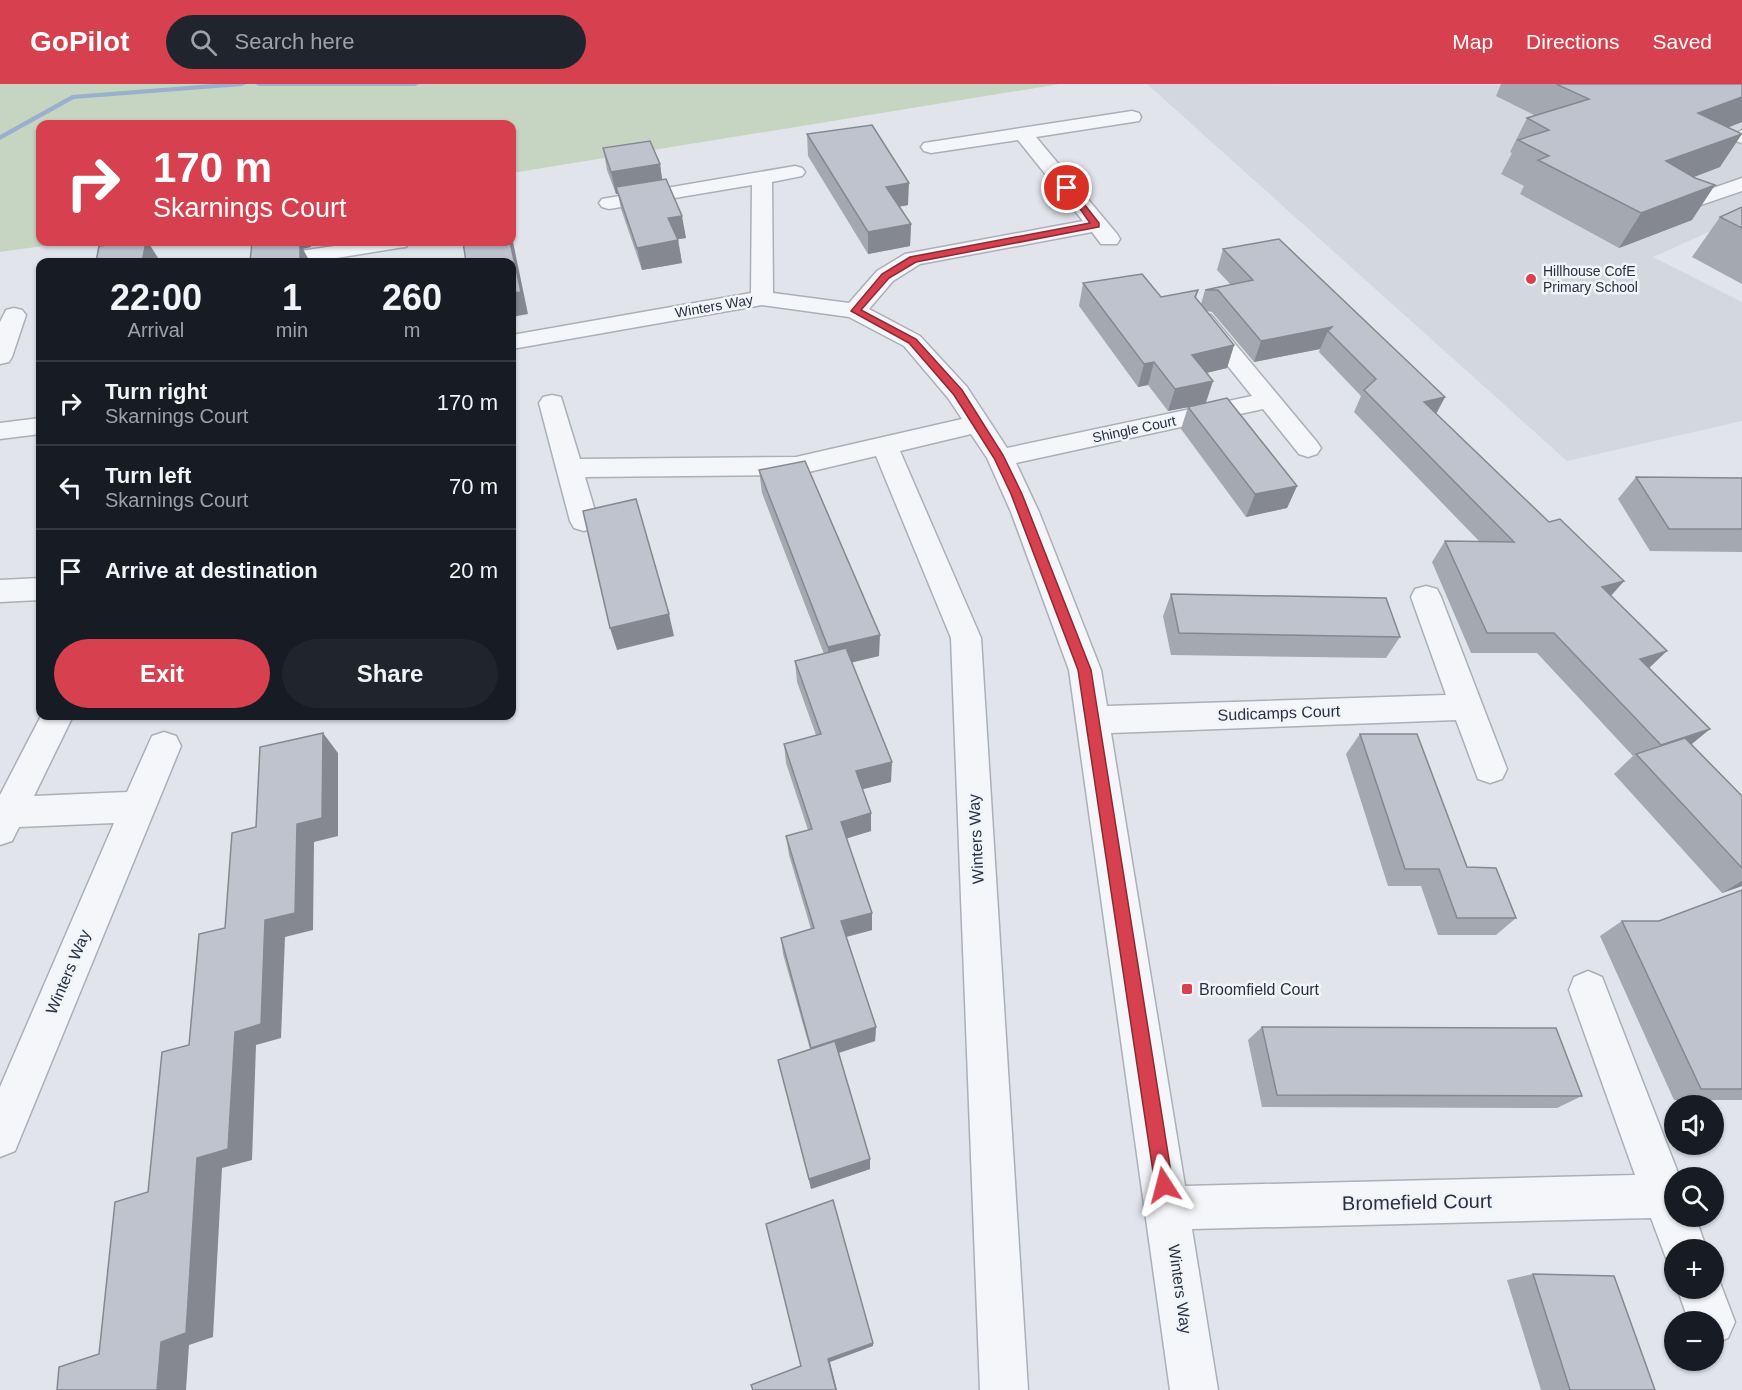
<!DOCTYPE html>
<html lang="en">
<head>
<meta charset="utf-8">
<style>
  body { margin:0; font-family:Helvetica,sans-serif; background:#20242c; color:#f1f3f6; height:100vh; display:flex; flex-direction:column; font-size:22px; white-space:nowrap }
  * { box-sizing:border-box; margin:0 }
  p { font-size:20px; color:#9ea1a6 }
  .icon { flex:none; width:33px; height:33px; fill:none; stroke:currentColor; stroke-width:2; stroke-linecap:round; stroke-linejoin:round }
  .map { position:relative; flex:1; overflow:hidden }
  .side { position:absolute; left:36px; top:174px; width:480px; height:462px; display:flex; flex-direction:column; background:#171b24; border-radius:12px; box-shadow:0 2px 4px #0004 }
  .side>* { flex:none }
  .top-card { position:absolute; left:36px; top:36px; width:480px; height:126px; border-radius:12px; box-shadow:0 2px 4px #0004; background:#d6404f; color:#fff; overflow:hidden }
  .controls { position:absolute; left:1664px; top:1011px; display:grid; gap:12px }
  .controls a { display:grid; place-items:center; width:60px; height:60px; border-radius:50%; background:#171b24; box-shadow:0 2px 4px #0004; font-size:30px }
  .pin { position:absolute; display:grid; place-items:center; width:51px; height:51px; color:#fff; margin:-26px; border:3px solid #fff; border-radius:50%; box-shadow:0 2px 6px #0007 }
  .me { position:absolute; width:66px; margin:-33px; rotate:351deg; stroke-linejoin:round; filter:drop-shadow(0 0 4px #0008) }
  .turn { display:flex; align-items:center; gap:21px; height:126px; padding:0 18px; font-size:27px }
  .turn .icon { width:78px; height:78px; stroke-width:2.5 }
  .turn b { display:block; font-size:42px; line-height:51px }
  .eta { display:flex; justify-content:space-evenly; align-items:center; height:102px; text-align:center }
  .eta b { font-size:36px; font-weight:700; line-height:42px }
  .cta { display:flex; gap:12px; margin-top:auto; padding:12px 18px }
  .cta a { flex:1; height:69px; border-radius:36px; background:#d6404f; color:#fff; font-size:24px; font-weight:700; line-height:69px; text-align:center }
  .cta a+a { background:#20242c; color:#f1f3f6 }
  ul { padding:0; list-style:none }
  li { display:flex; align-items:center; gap:18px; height:84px; padding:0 18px; border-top:2px solid #363941 }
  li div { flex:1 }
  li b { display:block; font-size:22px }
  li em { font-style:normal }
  header { display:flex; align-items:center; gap:36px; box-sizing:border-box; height:84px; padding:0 30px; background:#d6404f; color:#fff }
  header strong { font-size:28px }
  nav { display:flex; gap:33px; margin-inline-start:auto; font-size:21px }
  .search { width:420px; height:54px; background:#20242c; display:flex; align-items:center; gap:15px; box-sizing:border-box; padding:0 21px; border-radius:33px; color:#9ea1a6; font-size:22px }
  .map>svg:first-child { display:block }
</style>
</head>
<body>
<header>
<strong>GoPilot</strong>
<div class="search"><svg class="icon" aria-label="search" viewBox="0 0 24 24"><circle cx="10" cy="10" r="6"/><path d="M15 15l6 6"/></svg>Search here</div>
<nav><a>Map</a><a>Directions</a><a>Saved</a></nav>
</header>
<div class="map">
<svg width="1742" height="1306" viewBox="0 0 1742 1306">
  <rect width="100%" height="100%" fill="#e1e5eb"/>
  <polygon fill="#d3d7e0" points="1147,0 1742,1 1742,133 1653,173 1742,218 1742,337 1567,377"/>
  <polygon fill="#c6d5c2" points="0,0 1060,0 512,89 512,40 40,40 40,158 72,158 0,168"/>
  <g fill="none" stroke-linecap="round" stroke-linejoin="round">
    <g fill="#9bb0cd" fill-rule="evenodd">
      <polygon points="213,0 246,0 242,2 74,15 0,56 0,51 72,11"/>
      <polygon points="255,0 419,0 415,2 259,2"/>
    </g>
    <g stroke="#aaafb9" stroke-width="3">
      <g id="minor">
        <polygon points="1132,27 1139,29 1141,33 1139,37 1036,53 1117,150 1120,155 1117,160 1101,160 1092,148 920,180 893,197 869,225 920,252 967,303 1007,364 1252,312 1191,236 1195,231 1211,231 1317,358 1321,364 1317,370 1308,373 1299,370 1263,325 1016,379 1039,428 1101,586 1107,622 1446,611 1411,513 1415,505 1426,502 1437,505 1441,513 1507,685 1502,695 1490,699 1478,695 1456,636 1111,649 1185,1102 1635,1091 1569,906 1574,893 1588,887 1602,893 1680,1094 1674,1094 1674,1132 1695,1132 1707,1166 1674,1166 1674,1184 1669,1182 1651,1134 1192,1145 1218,1306 1170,1306 1069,586 1011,428 987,374 971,350 900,367 981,554 1028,1306 980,1306 951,554 876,372 796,391 585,393 598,437 594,444 584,447 574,444 570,437 539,319 543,313 552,311 561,313 580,375 796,373 962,335 948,314 904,262 849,233 762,221 512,265 512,251 751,209 752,101 609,125 602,123 599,119 602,115 795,82 802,84 805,88 802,92 772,98 773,209 849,219 877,187 905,170 1083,137 1018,56 931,69 924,67 921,63 924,59"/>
        <polygon points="1742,46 1742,59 1735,57 1732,52"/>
        <polygon points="1742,94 1742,107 1680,128 1673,126 1670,122 1673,118"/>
        <polygon points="361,158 409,158 406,163 398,164 312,178 263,178 266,173 274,171"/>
        <polygon points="14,224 22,226 26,231 12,273 9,278 0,280 0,238 6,226"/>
        <polygon points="40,334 40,350 0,355 0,339"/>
        <polygon points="40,494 40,516 0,518 0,496"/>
        <polygon points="41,632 73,632 34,712 127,708 152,652 164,648 176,652 181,662 15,1067 0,1073 0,1003 114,739 19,743 12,757 0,761 0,711"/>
        <polygon points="1713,1187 1716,1188 1735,1238 1728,1254 1713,1261 1713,1238 1689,1238 1677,1204 1713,1204"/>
      </g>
    </g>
    <use href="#minor" fill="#f4f6f9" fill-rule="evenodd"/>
  </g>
  <g fill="#a3a8b1">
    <polygon points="1501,0 1742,0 1742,38 1729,43 1720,83 1694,93 1692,136 1619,164 1520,110 1524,102 1501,90 1512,69 1510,68 1527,34 1536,32 1496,12"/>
    <polygon points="807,50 908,121 899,123 911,140 910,162 868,170 808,72"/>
    <polygon points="603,64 660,80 662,96 686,154 678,155 682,179 642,186 621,125 618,110 616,110 607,86"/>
    <polygon points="1742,123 1742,200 1692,173 1720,133"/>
    <polygon points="1223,165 1445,313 1436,329 1549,438 1624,497 1611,512 1649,584 1710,645 1691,660 1742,712 1742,802 1722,809 1614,690 1633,672 1537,569 1471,569 1432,478 1445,457 1479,457 1354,328 1361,312 1319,268 1320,265 1254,278 1212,228 1206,227 1234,261 1227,284 1206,289 1213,297 1206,319 1297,402 1287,424 1246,433 1181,345 1188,323 1168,327 1148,301 1138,303 1079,222 1083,199 1161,213 1198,206 1196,214 1201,220 1205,206 1231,201 1217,186"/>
    <polygon points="759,386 879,572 852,578 891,698 862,705 871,747 846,754 872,829 872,846 846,853 876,943 875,957 839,969 870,1085 811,1105 778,976 810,965 783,870 781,854 811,845 789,771 786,752 808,746 786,679 784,660 816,651 797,598 795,577 824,570 762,409"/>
    <polygon points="1636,393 1742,394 1742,468 1650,467 1618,415"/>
    <polygon points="1171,510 1400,553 1386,574 1171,571 1163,532"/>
    <polygon points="1360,650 1467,783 1516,834 1496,851 1438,851 1421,802 1388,802 1346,670"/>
    <polygon points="1742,806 1742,1016 1674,1016 1600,852 1622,837 1659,837"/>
    <polygon points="1262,943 1582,1012 1557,1024 1262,1023 1248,956"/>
    <polygon points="1533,1190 1655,1306 1541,1306 1507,1196"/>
  </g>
  <g fill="#858890">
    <polygon points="1742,13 1742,38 1677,63 1698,29"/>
    <polygon points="1742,50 1720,83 1644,112 1666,77"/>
    <polygon points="660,80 663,102 616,103 618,110 616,110 611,88"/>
    <polygon points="909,99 908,121 885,125 886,103"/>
    <polygon points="1715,101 1692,136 1619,164 1641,129"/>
    <polygon points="682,132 686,154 672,156 668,134"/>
    <polygon points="911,140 910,162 868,170 868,148"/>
    <polygon points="512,153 528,230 512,233 510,158 512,158"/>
    <polygon points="678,156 682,179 642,186 637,164"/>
    <polygon points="146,158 148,158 160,177 160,178 142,178"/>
    <polygon points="256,158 311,158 311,163 303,165 310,178 300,178"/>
    <polygon points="1332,243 1328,247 1320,265 1254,278 1261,257"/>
    <polygon points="1234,261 1227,284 1185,294 1192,271"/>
    <polygon points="1154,278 1148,301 1138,303 1144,280"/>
    <polygon points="1213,297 1205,320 1168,327 1175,305"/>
    <polygon points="1445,313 1434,334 1424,318"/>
    <polygon points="1297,402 1287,424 1246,433 1255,410"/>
    <polygon points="1624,497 1606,517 1602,503"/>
    <polygon points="669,530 674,552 617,566 610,544"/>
    <polygon points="880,551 879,572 829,584 828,563"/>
    <polygon points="1667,567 1647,586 1640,575"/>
    <polygon points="1710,645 1687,664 1661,661"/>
    <polygon points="323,649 338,669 338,752 314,758 313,846 285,853 281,954 256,961 252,1076 222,1084 213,1253 189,1261 186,1306 157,1306 161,1258 197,1074 235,948 265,836 297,740"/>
    <polygon points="892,678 891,698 856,707 856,687"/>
    <polygon points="871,729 871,747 842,756 841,738"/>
    <polygon points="1742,797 1742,802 1722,809"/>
    <polygon points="872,829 872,846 842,854 841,837"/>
    <polygon points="876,943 875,957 813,977 811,964"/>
    <polygon points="870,1075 870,1085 811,1105 809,1095"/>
    <polygon points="873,1259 873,1262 830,1278 837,1306 836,1306 828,1275"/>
  </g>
  <g fill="#bec3ce" stroke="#858890" stroke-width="1.5">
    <polygon points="1556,0 1742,0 1742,13 1698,29 1742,50 1666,77 1695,94 1715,101 1641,129 1538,76 1549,72 1518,56 1549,46 1527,34 1589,15"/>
    <polygon points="872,41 909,99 886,103 911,140 868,148 807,50"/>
    <polygon points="650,57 660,80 611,88 603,64"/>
    <polygon points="666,95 682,132 668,134 678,156 637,164 616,103"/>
    <polygon points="1742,123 1742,144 1720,133"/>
    <polygon points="1279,155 1445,313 1424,318 1549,438 1560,435 1624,497 1602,503 1667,567 1640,575 1710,645 1661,661 1554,549 1487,549 1445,457 1514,458 1364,306 1376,295 1328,247 1332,243 1261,257 1218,206 1205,206 1253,196 1223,165"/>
    <polygon points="130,158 146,158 142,178 96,178 99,162"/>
    <polygon points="252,158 300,158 300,178 250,178"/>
    <polygon points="463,158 510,158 521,208 512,209 512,178 466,178"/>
    <polygon points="1142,190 1161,213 1198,206 1195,213 1234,261 1192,271 1213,297 1175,305 1154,278 1144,280 1083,199"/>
    <polygon points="1227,314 1297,402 1255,410 1188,323"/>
    <polygon points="805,377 880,551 828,563 759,386"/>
    <polygon points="1636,393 1742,394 1742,445 1669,445"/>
    <polygon points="636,415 669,530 610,544 583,427"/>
    <polygon points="1171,510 1386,514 1400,553 1179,549"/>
    <polygon points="846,564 892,678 856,687 871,729 841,738 872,829 841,837 876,943 811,964 781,854 814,844 786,752 812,745 784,660 821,650 795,577"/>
    <polygon points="323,649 322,734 297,740 295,829 265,836 261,940 235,948 228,1065 197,1074 186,1249 161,1258 157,1306 57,1306 59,1283 99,1270 115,1118 148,1108 162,968 189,961 199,850 225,844 232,749 256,743 260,663"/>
    <polygon points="1360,650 1417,650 1467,783 1496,784 1516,834 1457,834 1439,785 1405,785"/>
    <polygon points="1685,654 1742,712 1742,784 1636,670"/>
    <polygon points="1742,806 1742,1005 1701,1005 1622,837 1659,837"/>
    <polygon points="1262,943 1556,944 1582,1012 1277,1011"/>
    <polygon points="835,957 870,1075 809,1095 778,976"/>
    <polygon points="833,1116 873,1259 828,1275 836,1306 753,1306 751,1301 801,1282 766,1140"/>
    <polygon points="1533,1190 1614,1192 1655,1306 1570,1306"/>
  </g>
  <polygon fill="#d6404f" stroke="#8b2a33" stroke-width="1.5" points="1064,102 1070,102 1099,139 1099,143 916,178 889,194 861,226 916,255 962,306 1003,371 1022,410 1091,586 1173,1101 1171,1107 1164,1110 1158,1107 1155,1101 1078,586 1011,410 994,374 954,311 909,259 851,227 882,190 910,173 1090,139"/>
  <g fill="#d6404f" stroke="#f1f4f8" stroke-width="2">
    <circle cx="1531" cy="195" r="6"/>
    <rect x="1181" y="899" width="12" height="12" rx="3"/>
  </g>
  <g text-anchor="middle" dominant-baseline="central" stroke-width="5" stroke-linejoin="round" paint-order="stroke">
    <g font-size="14" fill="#283144" stroke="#f1f4f8" text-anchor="start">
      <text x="1543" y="187">Hillhouse CofE<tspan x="1543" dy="16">Primary School</tspan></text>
    </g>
    <g font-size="14" fill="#283144" stroke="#f1f4f8">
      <text transform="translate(714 222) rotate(-10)">Winters Way</text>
      <text transform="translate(1134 345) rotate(-12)">Shingle Court</text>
    </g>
    <g font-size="16" fill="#283144" stroke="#f1f4f8">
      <text transform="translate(1279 629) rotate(-2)">Sudicamps Court</text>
      <text transform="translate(976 755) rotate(-93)">Winters Way</text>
      <text transform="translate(68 888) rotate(-67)">Winters Way</text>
      <text transform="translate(1180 1205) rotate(82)">Winters Way</text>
    </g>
    <g font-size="16" fill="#283144" stroke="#f1f4f8" text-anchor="start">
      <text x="1199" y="905">Broomfield Court</text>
    </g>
    <g font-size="20" fill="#283144" stroke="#f1f4f8">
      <text transform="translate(1417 1118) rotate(-1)">Bromefield Court</text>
    </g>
  </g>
</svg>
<div class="controls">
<a><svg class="icon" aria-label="sound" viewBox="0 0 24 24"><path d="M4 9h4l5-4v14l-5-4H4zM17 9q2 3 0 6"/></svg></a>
<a><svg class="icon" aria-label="search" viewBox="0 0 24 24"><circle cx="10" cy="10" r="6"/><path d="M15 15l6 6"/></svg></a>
<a>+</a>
<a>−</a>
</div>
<div class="pin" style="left:1067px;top:104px;background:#d93025"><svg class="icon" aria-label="arrive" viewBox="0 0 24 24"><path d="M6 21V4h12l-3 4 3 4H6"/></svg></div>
<svg class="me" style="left:1164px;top:1101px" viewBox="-20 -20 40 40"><path d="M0-17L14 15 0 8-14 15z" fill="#d6404f" stroke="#fff" stroke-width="4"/></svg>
<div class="top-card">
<div class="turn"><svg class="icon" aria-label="right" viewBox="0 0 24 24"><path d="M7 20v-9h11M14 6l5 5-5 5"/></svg><div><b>170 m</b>Skarnings Court</div></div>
</div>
<section class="side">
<div class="eta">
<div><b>22:00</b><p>Arrival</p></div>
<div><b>1</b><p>min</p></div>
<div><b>260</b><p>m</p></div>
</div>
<ul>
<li><svg class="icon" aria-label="right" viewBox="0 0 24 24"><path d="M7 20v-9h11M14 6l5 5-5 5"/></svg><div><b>Turn right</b><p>Skarnings Court</p></div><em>170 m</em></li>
<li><svg class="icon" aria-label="left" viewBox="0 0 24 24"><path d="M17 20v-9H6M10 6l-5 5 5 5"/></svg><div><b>Turn left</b><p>Skarnings Court</p></div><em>70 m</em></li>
<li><svg class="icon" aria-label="arrive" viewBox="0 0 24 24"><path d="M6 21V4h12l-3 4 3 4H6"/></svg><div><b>Arrive at destination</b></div><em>20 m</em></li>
</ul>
<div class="cta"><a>Exit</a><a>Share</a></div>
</section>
</div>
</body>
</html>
